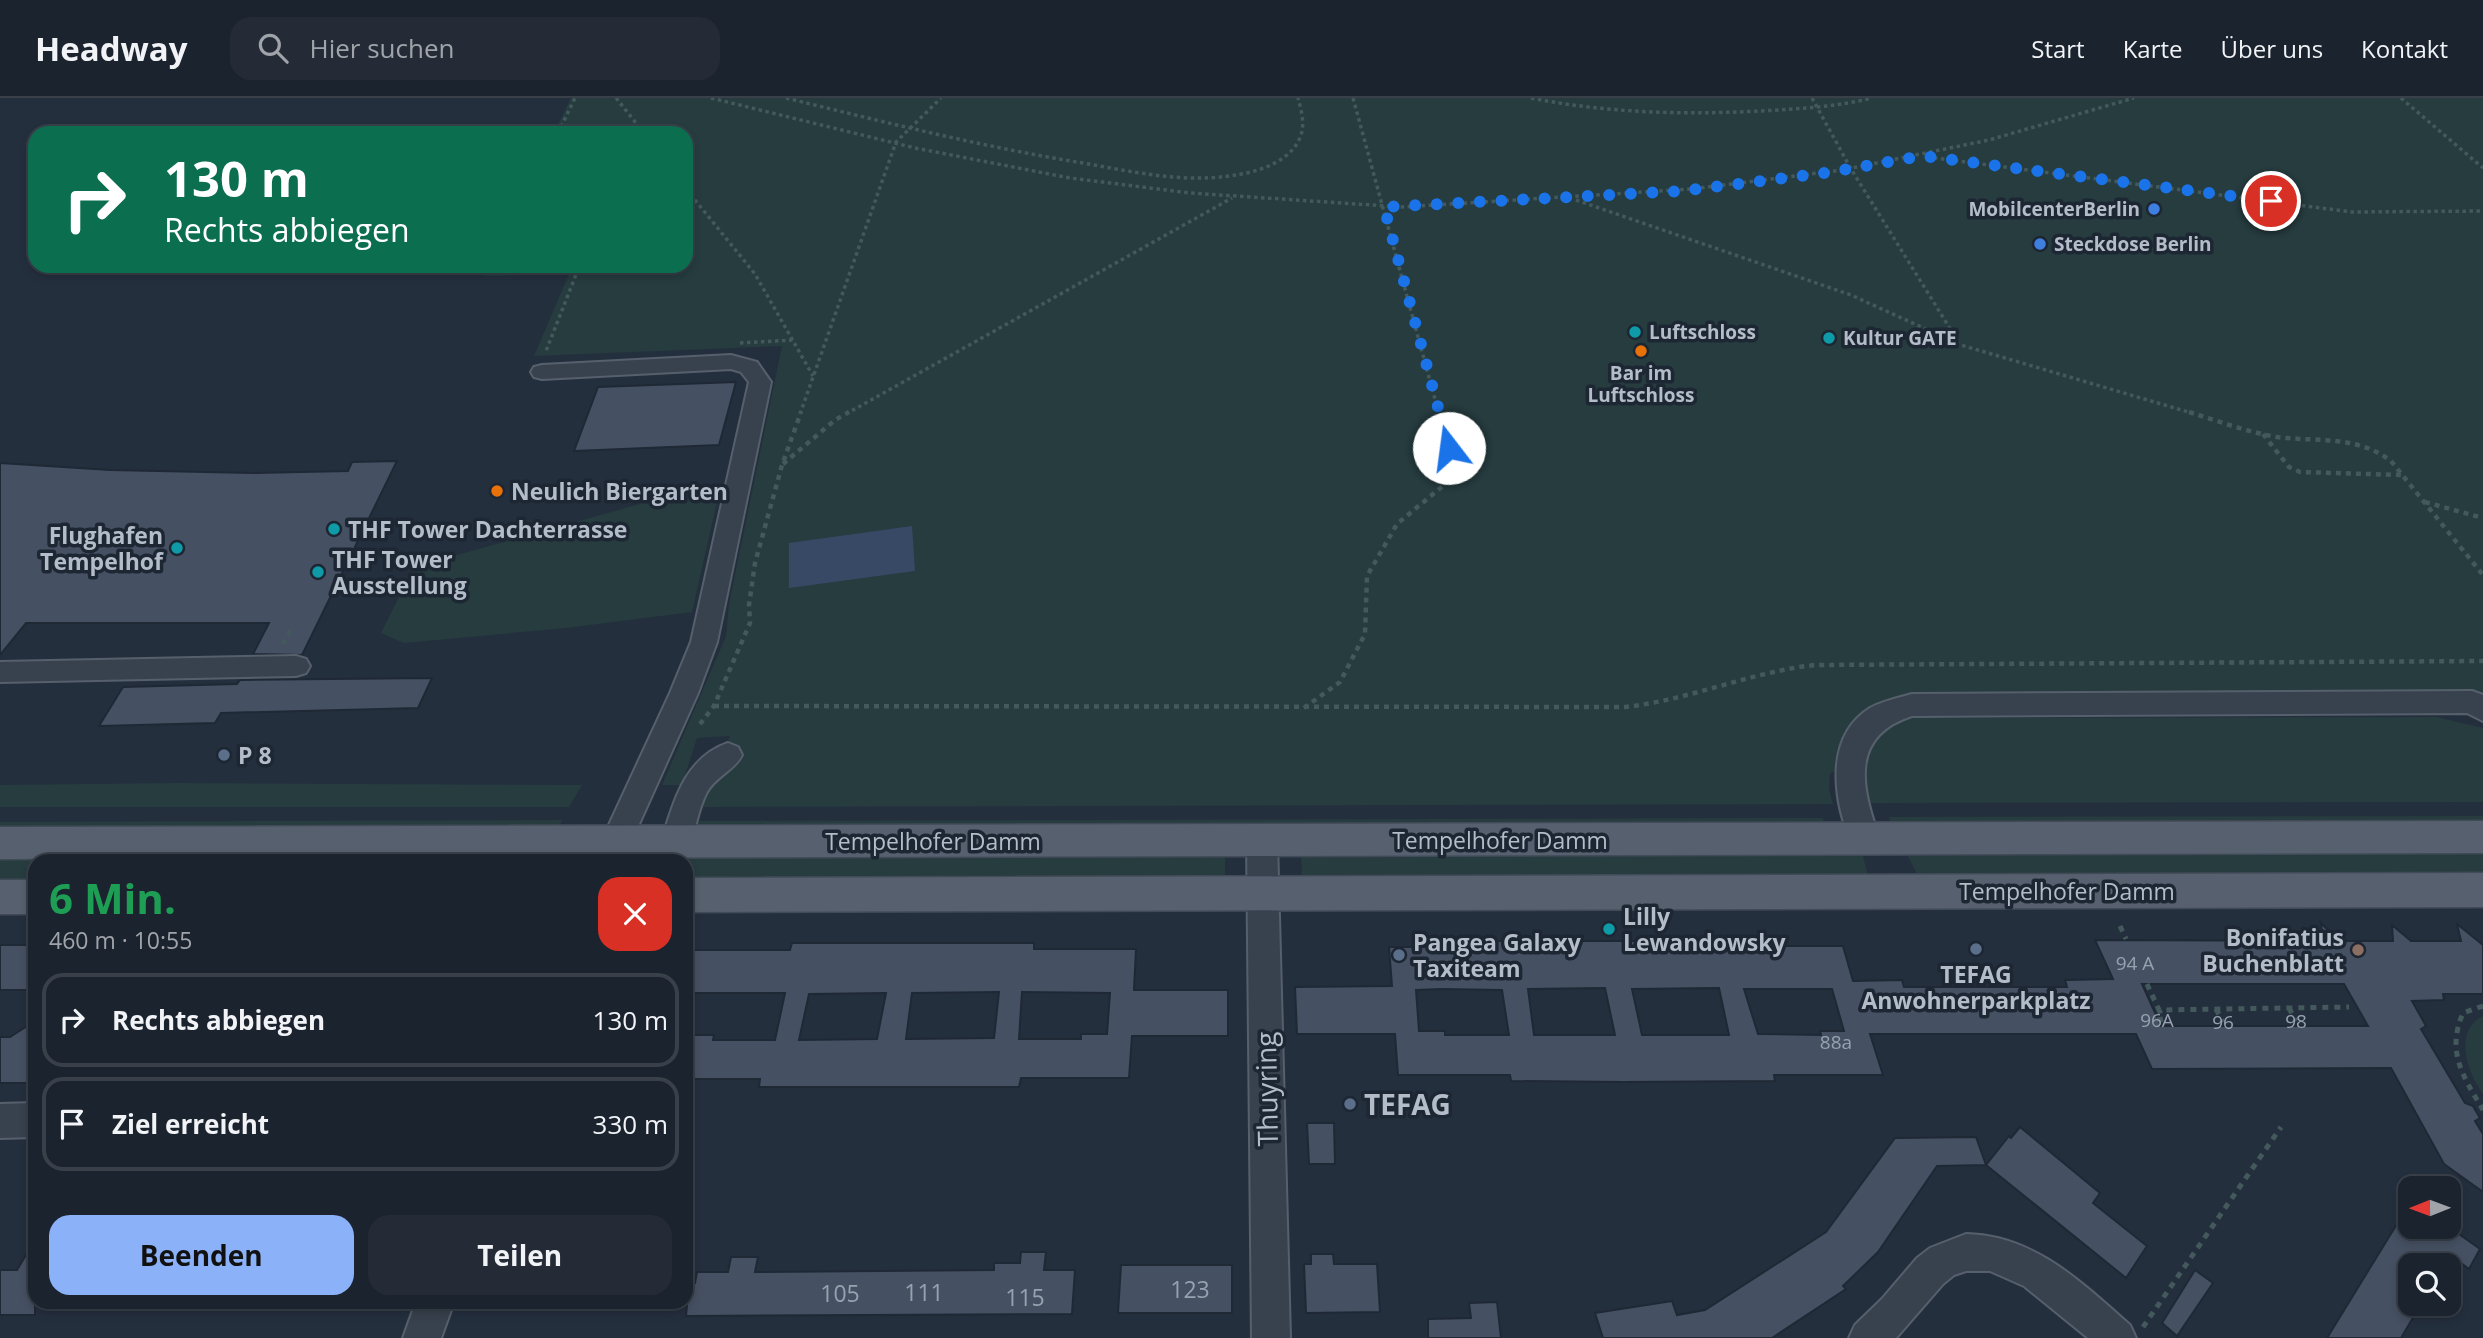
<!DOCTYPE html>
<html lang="de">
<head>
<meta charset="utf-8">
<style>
  body { margin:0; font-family:"Open Sans",sans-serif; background:#242b36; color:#f1f3f6; height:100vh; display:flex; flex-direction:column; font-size:26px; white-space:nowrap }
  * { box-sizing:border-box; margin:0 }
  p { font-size:23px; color:#a0a4aa }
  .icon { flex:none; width:38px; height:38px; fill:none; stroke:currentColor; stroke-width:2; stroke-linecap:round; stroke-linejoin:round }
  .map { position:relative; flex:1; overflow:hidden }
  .drawer { position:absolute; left:28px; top:756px; width:665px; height:455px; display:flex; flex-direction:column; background:#1b232e; border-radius:21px; box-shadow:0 4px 10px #0003,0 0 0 2px #39404a }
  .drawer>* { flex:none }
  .hud { position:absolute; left:28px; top:28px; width:665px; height:147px; border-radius:21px; box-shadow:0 4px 10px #0003,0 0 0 2px #39404a; background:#0b6e4f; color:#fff; overflow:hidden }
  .needle { width:46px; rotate:269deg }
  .buttons { position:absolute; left:2398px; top:1078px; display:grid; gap:14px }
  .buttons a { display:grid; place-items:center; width:63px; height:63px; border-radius:14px; background:#1b232e; box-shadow:0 4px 10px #0003,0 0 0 2px #39404a; font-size:35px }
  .pin { position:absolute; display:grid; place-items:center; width:60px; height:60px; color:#fff; margin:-30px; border:4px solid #fff; border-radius:50%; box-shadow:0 2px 7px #0007 }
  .me { position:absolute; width:77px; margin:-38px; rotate:345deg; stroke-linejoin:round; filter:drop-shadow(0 0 5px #0008) }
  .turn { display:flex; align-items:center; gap:24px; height:147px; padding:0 21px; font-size:32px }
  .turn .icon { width:91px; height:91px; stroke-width:2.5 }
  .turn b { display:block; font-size:49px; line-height:60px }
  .round { display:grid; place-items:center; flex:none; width:74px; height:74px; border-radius:21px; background:#242b36 }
  .head { display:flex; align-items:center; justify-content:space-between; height:119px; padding:0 21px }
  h1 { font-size:42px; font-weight:700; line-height:52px; color:#1e9e55 }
  .primary-button { display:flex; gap:14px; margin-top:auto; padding:14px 21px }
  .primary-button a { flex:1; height:80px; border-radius:21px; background:#8bb1f8; color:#111; font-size:28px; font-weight:700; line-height:80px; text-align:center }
  .primary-button a+a { background:#242b36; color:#f1f3f6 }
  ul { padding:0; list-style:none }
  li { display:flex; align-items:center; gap:21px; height:94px; margin:0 14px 10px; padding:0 7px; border:4px solid #39404a; border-radius:21px }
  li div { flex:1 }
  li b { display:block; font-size:26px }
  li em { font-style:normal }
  header { display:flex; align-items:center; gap:42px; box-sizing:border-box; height:98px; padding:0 35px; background:#1b232e; border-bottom:2px solid #39404a }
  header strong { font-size:33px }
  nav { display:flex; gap:38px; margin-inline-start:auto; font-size:24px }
  .search { width:490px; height:63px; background:#242b36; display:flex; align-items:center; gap:18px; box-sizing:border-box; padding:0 24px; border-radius:21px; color:#a0a4aa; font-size:26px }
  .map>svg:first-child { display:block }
</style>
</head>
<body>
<header>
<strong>Headway</strong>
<div class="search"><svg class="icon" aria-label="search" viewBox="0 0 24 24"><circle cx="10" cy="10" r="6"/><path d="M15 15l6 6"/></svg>Hier suchen</div>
<nav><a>Start</a><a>Karte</a><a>Über uns</a><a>Kontakt</a></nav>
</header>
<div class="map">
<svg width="2483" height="1240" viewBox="0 0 2483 1240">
  <rect width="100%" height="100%" fill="#242f3e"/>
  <g fill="#263c3f">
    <path d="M571,0H2483V602L1909,598C1850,608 1867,650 1830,676L1829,691L1833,706L700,709L702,699L730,638L697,640L682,687H662L726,538L729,506L782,248L534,258L569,176L485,178L490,168H686V35H554Z"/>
    <polygon points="708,387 720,391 692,514 566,530 404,545 381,535 414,469"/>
    <path d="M2437,619L2483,630V704L1863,705C1862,692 1859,677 1860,665C1863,640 1891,624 1913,620Z"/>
    <polygon points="178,685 582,687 569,709 0,709 0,687"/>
    <polygon points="2483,718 2483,724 1891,726 1889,719"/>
    <polygon points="1823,720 1825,727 696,729 697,723"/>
    <polygon points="562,722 559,729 0,731 0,724"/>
    <polygon points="2483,754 2483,777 1918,778 1908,758"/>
    <polygon points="1860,756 1863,758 1868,778 1302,780 1301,757"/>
    <polygon points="1225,757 1225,780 686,781 686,763 622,763 624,759"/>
    <polygon points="545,759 544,763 35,763 35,783 0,783 0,760"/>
    <path d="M2483,918V996C2467,974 2453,933 2483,918Z"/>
  </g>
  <polygon fill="#384965" points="912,428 915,473 789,490 789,445"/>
  <g fill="#455062" stroke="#1f2835" stroke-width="2" fill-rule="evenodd">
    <polygon points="736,284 719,347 574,353 598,289"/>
    <polygon points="397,363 302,557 253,556 269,525 26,525 0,557 0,365 110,372 254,375 348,373 352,364"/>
    <polygon points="432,580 418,610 221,615 215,625 99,628 123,589 237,586 240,582"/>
    <path d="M2321,825L2339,843H2393L2392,827L2411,843H2461L2457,826L2483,847V896H2443L2444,902L2412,903L2426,928L2421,931L2465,1005L2473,1008L2480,1020L2475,1023L2483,1036V1094L2444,1066L2391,970L2152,971L2136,936H1870L1883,977H1774L1775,983L1623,984L1511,983L1510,977H1398L1395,936H1297L1295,889L1392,888L1389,849H1494L1493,843H1738L1740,848H1843L1853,883L1902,882L1904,889H2067L2065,882L2113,881L2095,842L2323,843ZM2142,886H2344L2368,928H2161ZM1605,890L1615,937H1534L1528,891ZM1719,890L1729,937H1642L1632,891ZM1441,891L1502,892L1509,937H1445V933H1419L1416,892ZM1744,891H1832L1844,933H1820L1821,937L1758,936Z"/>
    <path d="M792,845H1034V851H1136L1134,892H1228V938H1132L1129,980H1021L1019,989H759L760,981H686V937H714L713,942H775L785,895H686V852H790ZM999,894L994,940L906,941L912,895ZM1022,894L1110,895L1107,936H1081V941H1019ZM886,895L877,941L799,942L809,896Z"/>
    <rect x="0" y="847" width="35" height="45"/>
    <polygon points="35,923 35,985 0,985 0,939 10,939"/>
    <polygon points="1307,1025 1334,1025 1335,1066 1309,1066"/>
    <polygon points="2020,1029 2100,1095 2093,1105 2147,1148 2126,1180 1986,1067 2009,1038 2011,1040"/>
    <polygon points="1976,1039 1986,1067 1937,1068 1878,1154 1843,1188 1846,1191 1772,1240 1603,1240 1595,1215 1672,1203 1677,1217 1705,1212 1826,1134 1895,1040"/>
    <polygon points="2400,1121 2424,1138 2429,1129 2449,1129 2480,1151 2469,1171 2450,1157 2444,1167 2410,1167 2410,1206 2421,1206 2401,1240 2327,1240"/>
    <polygon points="35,1142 35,1217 0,1217 0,1172 17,1172"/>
    <polygon points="1021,1154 1046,1154 1044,1172 1075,1172 1072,1216 686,1218 689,1185 695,1185 697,1174 728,1174 731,1159 758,1159 755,1174 994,1172 994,1165 1020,1165"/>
    <polygon points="1311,1156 1333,1156 1334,1166 1377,1166 1380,1214 1306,1215 1304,1166 1311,1166"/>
    <polygon points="1121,1167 1232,1167 1232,1215 1118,1215"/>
    <polygon points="2195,1172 2213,1185 2177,1238 2162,1225"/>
    <polygon points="1497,1204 1501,1240 1428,1240 1428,1221 1471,1220 1469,1205"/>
  </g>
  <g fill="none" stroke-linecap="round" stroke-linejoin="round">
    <g stroke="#565f6c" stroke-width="4">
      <g id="minor">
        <polygon points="731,257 757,264 771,284 717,544 698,595 631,744 627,753 616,757 605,753 601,744 670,595 691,544 749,284 741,274 731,271 542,281 534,279 531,274 534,269 542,267"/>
        <polygon points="296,558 306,561 310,568 306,575 296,578 0,584 0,564"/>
        <path d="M2472,593L2483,597V623L2467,615L1912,618C1849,638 1861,691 1880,741L1876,750L1865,754L1854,750C1834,708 1822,640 1870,610C1883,603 1898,600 1912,596Z"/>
        <path d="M728,645L738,649L742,657C735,672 716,678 707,694C697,712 696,734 687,753L676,757L665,753L661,744C674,704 684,660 728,645Z"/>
        <polygon points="1262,729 1273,733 1277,742 1290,1240 1252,1240 1247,742 1251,733"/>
        <polygon points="35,1005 35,1039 0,1040 0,1006"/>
        <path d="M1966,1136C2034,1137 2082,1185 2130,1227L2136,1240H2088L2024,1188L1990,1173H1966L1954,1177L1943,1186L1896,1240H1849L1855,1227L1882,1201L1917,1160L1930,1150Z"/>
        <polygon points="416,1204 454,1204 441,1240 403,1240"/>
      </g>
    </g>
    <g stroke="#414a57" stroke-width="3">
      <g id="major">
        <polygon points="2483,723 2483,755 0,761 0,729"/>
        <polygon points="2483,775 2483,809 686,814 686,780"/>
        <rect x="0" y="782" width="35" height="34"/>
      </g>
    </g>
    <g stroke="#44595c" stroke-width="3.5" stroke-dasharray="3.5 3.5" stroke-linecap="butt">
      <polyline points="616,0 644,35"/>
      <polyline points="711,0 915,50 1070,80 1190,95 1402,109 1692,91 1842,72 1989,42 2134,0"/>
      <path d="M786,0C884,24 983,49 1083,65C1123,72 1163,81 1204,80C1236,79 1289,72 1301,37C1305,25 1301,11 1298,0"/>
      <polyline points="1353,0 1439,316"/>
      <path d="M1531,0C1607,15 1683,17 1760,13C1798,11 1835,9 1872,0"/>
      <polyline points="1812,0 1851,71 1959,245"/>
      <polyline points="2401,0 2483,70"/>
      <polyline points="558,35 575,0"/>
      <polyline points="1927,59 2352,114 2483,113"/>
      <polyline points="686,91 755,176 813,278"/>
      <polyline points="1576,102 1851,197 1961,247 2195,316"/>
      <polyline points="495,168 494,172 579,169 546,253"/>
      <polyline points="740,245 793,242"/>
      <polyline points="800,316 896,44 941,0"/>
      <polyline points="846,316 1232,100"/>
    </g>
    <g stroke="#44595c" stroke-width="4.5" stroke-dasharray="5 5" stroke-linecap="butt">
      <path d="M2189,314C2218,323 2247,334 2277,339C2317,344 2357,337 2391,363L2483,477"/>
      <polyline points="2263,336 2289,369 2300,374 2401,377"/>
      <polyline points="783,366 835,322 849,314"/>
      <polyline points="2425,404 2483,420"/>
      <polyline points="283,546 293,528"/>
      <path d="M714,608L1625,609C1690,602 1750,574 1815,567L2483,563"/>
      <polyline points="1304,610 1340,584 1365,536 1367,478 1397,426 1456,377 1439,314"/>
      <polyline points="700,626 714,608 750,525 749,507 755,465 782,367 801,314"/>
    </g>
    <g stroke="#44595c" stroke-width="5" stroke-dasharray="6 6" stroke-linecap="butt">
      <polyline points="2120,828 2126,841"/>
      <polyline points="2147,886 2159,912 2349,909"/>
      <path d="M2483,908L2463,915C2446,954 2463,978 2483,1012"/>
      <polyline points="2289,910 2296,923"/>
      <polyline points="2216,911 2223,924"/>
      <polyline points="2157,922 2163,921 2159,912"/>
      <polyline points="2143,1229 2281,1029"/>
    </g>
    <use href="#minor" fill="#38414e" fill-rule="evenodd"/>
    <use href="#major" fill="#56606e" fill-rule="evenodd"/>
  </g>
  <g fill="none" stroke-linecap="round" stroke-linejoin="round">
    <polyline stroke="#1a73e8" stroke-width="12" stroke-dasharray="0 21.6" points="1449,350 1384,109 1682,93 1825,75 1922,58 2271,103"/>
  </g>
  <g fill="#3f7fe0" stroke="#1d2633" stroke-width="2.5">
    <circle cx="2154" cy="111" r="7"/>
    <circle cx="2040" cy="146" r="7"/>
  </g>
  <g fill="#0f9aa8" stroke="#1d2633" stroke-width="2.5">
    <circle cx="1635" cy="234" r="7"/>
    <circle cx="1829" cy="240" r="7"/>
    <circle cx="334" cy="431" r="7"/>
    <circle cx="177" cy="450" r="7"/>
    <circle cx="318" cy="474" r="7"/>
    <circle cx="1609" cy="831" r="7"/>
  </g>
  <g fill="#e8710a" stroke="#1d2633" stroke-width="2.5">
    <circle cx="1641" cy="253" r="7"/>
    <circle cx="497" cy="393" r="7"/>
  </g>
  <g fill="#5c6f8a" stroke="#1d2633" stroke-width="2.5">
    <circle cx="224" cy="657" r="7"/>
    <circle cx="1976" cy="851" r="7"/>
    <circle cx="1399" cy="857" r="7"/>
    <circle cx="1350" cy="1006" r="7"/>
  </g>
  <circle fill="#8d6e63" stroke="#1d2633" stroke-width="2.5" cx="2358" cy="852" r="7"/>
  <g text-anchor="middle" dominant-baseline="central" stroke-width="7" stroke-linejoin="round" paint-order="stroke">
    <g font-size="19" font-weight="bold" fill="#b4bcc9" stroke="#1d2633" text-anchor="start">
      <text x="2140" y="111" text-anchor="end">MobilcenterBerlin</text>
      <text x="2054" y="146">Steckdose Berlin</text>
      <text x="1649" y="234">Luftschloss</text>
      <text x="1843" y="240">Kultur GATE</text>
      <text x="1641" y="275" text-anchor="middle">Bar im<tspan x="1641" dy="22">Luftschloss</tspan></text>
    </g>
    <g font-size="19" fill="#98a1af">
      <text x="2135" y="865">94 A</text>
      <text x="2157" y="922">96A</text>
      <text x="2296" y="923">98</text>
      <text x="2223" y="924">96</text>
      <text x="1836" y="944">88a</text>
    </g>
    <g font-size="23" font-weight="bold" fill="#b4bcc9" stroke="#1d2633" text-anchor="start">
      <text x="511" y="393">Neulich Biergarten</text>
      <text x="348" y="431">THF Tower Dachterrasse</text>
      <text x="163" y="437" text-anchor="end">Flughafen<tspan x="163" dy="26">Tempelhof</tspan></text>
      <text x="332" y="461">THF Tower<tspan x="332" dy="26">Ausstellung</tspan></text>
      <text x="238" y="657">P 8</text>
      <text x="1623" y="818">Lilly<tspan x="1623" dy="26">Lewandowsky</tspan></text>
      <text x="2344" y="839" text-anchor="end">Bonifatius<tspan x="2344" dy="26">Buchenblatt</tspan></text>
      <text x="1413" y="844">Pangea Galaxy<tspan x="1413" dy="26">Taxiteam</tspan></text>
      <text x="1976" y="876" text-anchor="middle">TEFAG<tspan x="1976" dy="26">Anwohnerparkplatz</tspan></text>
    </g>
    <g font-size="23" fill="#b4bcc9" stroke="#1d2633">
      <text x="1500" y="742">Tempelhofer Damm</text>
      <text x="933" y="743">Tempelhofer Damm</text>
      <text x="2067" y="793">Tempelhofer Damm</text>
    </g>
    <g font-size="23" fill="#98a1af">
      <text x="1190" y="1191">123</text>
      <text x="924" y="1194">111</text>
      <text x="840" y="1195">105</text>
      <text x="1025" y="1199">115</text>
    </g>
    <g font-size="28" fill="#b4bcc9" stroke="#1d2633">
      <text transform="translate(1266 991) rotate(-91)">Thuyring</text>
    </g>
    <g font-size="28" font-weight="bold" fill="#b4bcc9" stroke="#1d2633" text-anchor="start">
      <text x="1364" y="1006">TEFAG</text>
    </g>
  </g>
</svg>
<div class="buttons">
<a><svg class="needle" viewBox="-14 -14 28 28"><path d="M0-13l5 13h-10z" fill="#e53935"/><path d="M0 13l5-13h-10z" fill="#a0a4aa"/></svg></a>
<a><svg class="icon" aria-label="search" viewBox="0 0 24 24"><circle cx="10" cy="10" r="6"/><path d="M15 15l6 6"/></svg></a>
</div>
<div class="pin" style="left:2271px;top:103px;background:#d93025"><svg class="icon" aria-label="arrive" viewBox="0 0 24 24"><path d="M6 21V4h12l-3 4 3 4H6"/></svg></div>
<svg class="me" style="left:1449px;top:350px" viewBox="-20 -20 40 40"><circle r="19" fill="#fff"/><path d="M0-13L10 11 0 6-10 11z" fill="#1a73e8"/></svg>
<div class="hud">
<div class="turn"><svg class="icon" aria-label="right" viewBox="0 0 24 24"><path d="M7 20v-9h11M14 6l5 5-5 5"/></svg><div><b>130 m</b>Rechts abbiegen</div></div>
</div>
<section class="drawer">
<div class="head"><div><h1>6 Min.</h1><p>460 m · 10:55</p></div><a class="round" style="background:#d93025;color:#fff"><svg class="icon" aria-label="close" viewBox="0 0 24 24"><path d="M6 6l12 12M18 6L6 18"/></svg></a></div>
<ul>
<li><svg class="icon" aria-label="right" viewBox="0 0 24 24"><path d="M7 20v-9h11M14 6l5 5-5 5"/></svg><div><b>Rechts abbiegen</b></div><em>130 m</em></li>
<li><svg class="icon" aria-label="arrive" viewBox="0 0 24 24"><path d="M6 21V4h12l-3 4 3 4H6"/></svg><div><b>Ziel erreicht</b></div><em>330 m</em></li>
</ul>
<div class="primary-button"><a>Beenden</a><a>Teilen</a></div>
</section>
</div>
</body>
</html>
